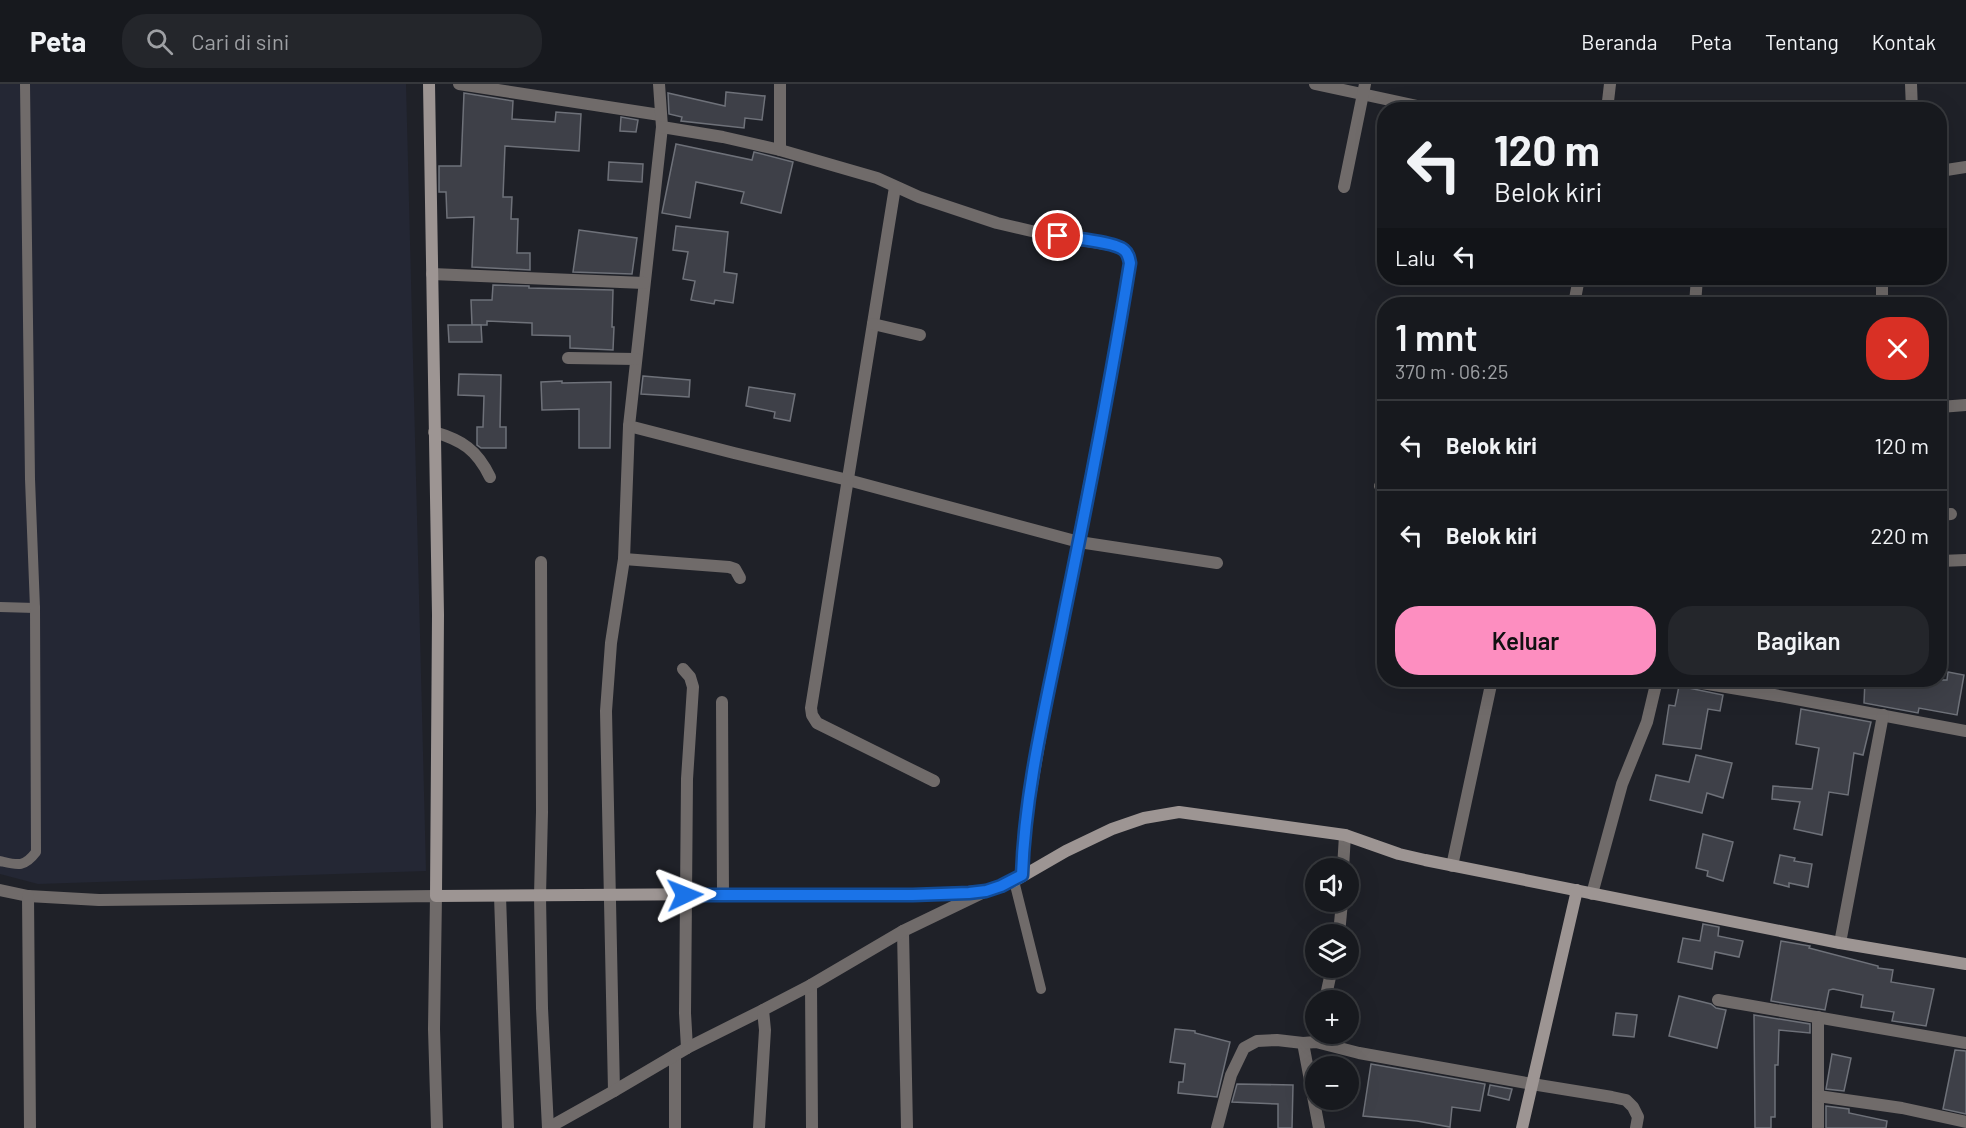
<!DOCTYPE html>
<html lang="id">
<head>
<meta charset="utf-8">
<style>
  body { margin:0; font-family:Barlow,sans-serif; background:#24262b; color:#f1f3f6; height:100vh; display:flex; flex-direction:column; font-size:22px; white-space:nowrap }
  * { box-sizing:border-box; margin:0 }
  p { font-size:20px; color:#9ea0a4 }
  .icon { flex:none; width:33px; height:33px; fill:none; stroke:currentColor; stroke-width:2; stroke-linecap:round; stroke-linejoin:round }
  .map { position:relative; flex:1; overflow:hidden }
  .side { position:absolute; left:1377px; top:213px; width:570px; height:390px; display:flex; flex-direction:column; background:#17191e; border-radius:24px; box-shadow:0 6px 24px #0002,0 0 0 2px #36383c }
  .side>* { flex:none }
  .guide { position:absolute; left:1377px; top:18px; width:570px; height:183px; border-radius:24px; box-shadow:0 6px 24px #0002,0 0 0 2px #36383c; background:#17191e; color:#f1f3f6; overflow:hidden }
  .buttons { position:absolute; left:1305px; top:774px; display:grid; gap:12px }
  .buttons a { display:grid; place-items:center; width:54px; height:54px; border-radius:50%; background:#17191e; box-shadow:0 6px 24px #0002,0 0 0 2px #36383c; font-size:30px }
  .pin { position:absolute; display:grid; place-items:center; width:51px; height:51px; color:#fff; margin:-26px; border:3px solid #fff; border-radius:50%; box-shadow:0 2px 6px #0007 }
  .me { position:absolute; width:66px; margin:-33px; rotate:88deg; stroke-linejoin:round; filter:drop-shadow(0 0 4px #0008) }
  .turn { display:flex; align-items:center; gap:21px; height:126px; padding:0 18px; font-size:27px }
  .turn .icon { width:78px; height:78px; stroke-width:2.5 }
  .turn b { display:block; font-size:42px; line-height:51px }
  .then { display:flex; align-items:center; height:57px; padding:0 18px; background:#0003; gap:12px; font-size:22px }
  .round { display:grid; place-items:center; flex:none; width:63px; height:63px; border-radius:24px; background:#24262b }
  .summary { display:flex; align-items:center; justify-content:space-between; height:102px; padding:0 18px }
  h1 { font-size:36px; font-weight:600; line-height:45px }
  .cta { display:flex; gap:12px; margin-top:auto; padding:12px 18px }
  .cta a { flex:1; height:69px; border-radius:24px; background:#fd8ec0; color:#111; font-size:24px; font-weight:600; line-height:69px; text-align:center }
  .cta a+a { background:#24262b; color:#f1f3f6 }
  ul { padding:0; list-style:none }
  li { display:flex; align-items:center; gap:18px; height:90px; padding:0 18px; border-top:2px solid #36383c }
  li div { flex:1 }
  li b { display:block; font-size:22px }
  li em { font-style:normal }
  header { display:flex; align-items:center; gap:36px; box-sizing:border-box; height:84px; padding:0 30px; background:#17191e; border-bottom:2px solid #36383c }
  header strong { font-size:28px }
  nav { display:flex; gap:33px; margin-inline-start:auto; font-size:21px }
  .search { width:420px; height:54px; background:#24262b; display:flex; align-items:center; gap:15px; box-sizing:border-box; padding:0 21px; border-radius:24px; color:#9ea0a4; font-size:22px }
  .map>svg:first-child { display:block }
</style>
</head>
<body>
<header>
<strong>Peta</strong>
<div class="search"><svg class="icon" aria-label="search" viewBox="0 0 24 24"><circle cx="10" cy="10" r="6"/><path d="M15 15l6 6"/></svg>Cari di sini</div>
<nav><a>Beranda</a><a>Peta</a><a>Tentang</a><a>Kontak</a></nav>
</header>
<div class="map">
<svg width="1966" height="1044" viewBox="0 0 1966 1044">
  <rect width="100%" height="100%" fill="#1f2128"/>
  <polygon fill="#242734" points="0,0 406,0 426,787 38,800 0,790"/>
  <g fill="#3e4048" stroke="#6e7179" stroke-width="1.5">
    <polygon points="726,8 765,12 762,36 745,34 744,44 681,37 682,33 669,30 668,9 725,22"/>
    <polygon points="464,9 513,17 512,35 555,38 556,28 581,30 579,67 505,62 503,113 512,113 511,135 518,135 517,169 530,169 530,186 472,183 474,133 447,134 446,108 439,108 439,82 461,82"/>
    <polygon points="621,33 638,36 636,48 620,47"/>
    <polygon points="676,60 752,76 754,68 793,78 781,129 741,119 744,108 696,98 690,134 662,129"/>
    <polygon points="609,78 643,80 642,98 608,96"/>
    <polygon points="676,142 728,148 724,188 737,190 733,219 715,216 714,220 691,216 695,197 683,195 688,168 673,166"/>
    <polygon points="579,146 637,154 632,190 573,188"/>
    <polygon points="493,201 529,202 529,204 613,206 612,243 614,243 613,266 570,264 570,252 532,251 532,239 487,237 487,241 472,241 471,216 492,216"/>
    <polygon points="448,241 481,241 482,258 449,258"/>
    <polygon points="459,290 501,291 500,343 506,343 506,364 481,364 477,361 477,343 483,343 484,312 458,311"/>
    <polygon points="643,292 690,296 689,313 641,310"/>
    <polygon points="562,297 562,299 611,298 610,364 579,364 579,325 542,326 541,298"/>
    <polygon points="749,303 795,310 790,337 774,334 775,328 746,322"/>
    <polygon points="1948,588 1964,591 1957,631 1919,624 1918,629 1864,619 1865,596 1947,596"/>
    <polygon points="1679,602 1723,611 1720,627 1708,625 1701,665 1663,660 1669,621 1675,622"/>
    <polygon points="1801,625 1871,638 1863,671 1854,669 1848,711 1829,708 1822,751 1794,745 1800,718 1772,715 1773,702 1812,705 1819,664 1796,660"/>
    <polygon points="1696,671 1732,679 1723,714 1707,709 1702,729 1650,716 1656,691 1689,698"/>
    <polygon points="1703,750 1733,758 1723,797 1707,792 1708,787 1696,784"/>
    <polygon points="1780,771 1795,774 1794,777 1812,780 1808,803 1789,799 1789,803 1774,799"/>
    <polygon points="1703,840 1719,843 1718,852 1743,857 1739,873 1715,868 1712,885 1678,878 1683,854 1700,857"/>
    <polygon points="1781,857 1810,862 1809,864 1878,882 1878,884 1893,886 1891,898 1934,905 1926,942 1892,937 1894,928 1861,923 1863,911 1833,905 1829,906 1825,926 1771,917"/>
    <polygon points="1679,912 1711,920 1716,924 1726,926 1717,964 1669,952"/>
    <polygon points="1616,929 1637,931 1634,953 1613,951"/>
    <polygon points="1754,931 1810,940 1810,949 1779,946 1778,981 1775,981 1775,1033 1771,1033 1771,1044 1755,1044"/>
    <polygon points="1175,945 1195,947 1195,949 1230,958 1217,1013 1178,1009 1179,998 1183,998 1185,980 1170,978"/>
    <polygon points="1955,966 1966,967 1966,1030 1943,1025"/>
    <polygon points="1832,970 1851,974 1844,1007 1826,1005"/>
    <polygon points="1371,980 1485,1000 1480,1027 1452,1023 1450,1043 1417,1037 1363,1032"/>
    <polygon points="1237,1000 1293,1001 1292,1044 1278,1044 1278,1020 1232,1018"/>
    <polygon points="1490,1001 1512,1005 1509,1016 1488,1011"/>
    <polygon points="1826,1022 1849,1025 1849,1029 1887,1037 1886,1044 1826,1044"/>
  </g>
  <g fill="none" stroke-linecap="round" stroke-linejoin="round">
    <g stroke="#706b6a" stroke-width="10">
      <polyline points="0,523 35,524"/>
      <path d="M0,777C17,781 24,784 36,768L35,524L30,395L25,0"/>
      <polyline points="1014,797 1041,905"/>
    </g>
    <g stroke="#706b6a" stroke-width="12">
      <polyline points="459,0 660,31"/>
      <polyline points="659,0 662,43 629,342 734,369 848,396 1079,458 1217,479"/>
      <polyline points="1315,0 1436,26"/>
      <polyline points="1911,0 1912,26"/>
      <polyline points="1607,26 1610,0"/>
      <polyline points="662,43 723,53 780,66 877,94 919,113 997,139 1040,149 1111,161 1124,165 1129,171 1130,179 1118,253 1043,637 1025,742 1022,791"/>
      <polyline points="780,66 780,0"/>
      <polyline points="1940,87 1966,83"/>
      <polyline points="895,103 811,624 812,631 817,639 934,697"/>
      <polyline points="1344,103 1365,0"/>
      <polyline points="432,190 644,199"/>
      <polyline points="1574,220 1579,194"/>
      <polyline points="1695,220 1697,194"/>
      <polyline points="1882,220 1882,194"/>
      <polyline points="873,240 920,251"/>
      <polyline points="568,274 636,275"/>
      <polyline points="1940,323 1966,321"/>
      <path d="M434,348C462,356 477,366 490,393"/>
      <polyline points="1380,402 1384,403"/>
      <polyline points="1940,431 1951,430"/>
      <polyline points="624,475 729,483 735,485 740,494"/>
      <polyline points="1940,477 1966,476"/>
      <polyline points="541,478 542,728 540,812 542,924 548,1044"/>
      <polyline points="683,585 690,593 693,603 687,695 685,929 687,964"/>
      <polyline points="1684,596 1774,611 1966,647"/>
      <polyline points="722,618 723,810"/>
      <polyline points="1452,782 1492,596"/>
      <polyline points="1343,784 1345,751"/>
      <polyline points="0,806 28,812 99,816 436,812 434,945 437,1044"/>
      <polyline points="1592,810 1622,700 1647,638 1657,596"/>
      <polyline points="28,812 30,1044"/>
      <polyline points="500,812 508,1044"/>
      <polyline points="903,847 907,1044"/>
      <polyline points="1339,850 1342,818"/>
      <polyline points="1840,859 1883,631"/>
      <polyline points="811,901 812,1044"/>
      <polyline points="1325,916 1332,884"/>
      <polyline points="1718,916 1966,959"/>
      <polyline points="1818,933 1818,1044"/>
      <polyline points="1303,959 1319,1044"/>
      <polyline points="675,971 675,1044"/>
      <polyline points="614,1007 606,627 611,559 624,475 629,342"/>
      <polyline points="1818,1012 1902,1024 1966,1038"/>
      <polyline points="548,1044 614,1007 687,964 763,926"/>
      <polyline points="759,1044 765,946 763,926 811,901 903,847 986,807"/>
      <polyline points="1217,1044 1231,991 1244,964 1257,957 1277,956 1303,959 1316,958 1359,969 1532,1000 1612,1013 1626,1016 1633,1023 1638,1033 1636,1044"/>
    </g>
    <g stroke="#9d9593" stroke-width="12">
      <polyline points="429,0 438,531 436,812 723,810 913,811 986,807 1014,797 1066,767 1112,745 1144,734 1179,728 1345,751 1399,770 1425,776 1840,859 1966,880"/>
      <polyline points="1522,1044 1577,806"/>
    </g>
  </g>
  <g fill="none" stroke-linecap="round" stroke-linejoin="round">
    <g stroke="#114b97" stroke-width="15">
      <path id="route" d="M685,811H913L969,809L986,807L1001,802L1022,791C1025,704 1047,617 1064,531C1088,414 1111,297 1130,179C1129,174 1128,169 1124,166C1115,158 1072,154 1058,152"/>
    </g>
    <use href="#route" stroke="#1a73e8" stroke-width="10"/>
  </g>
</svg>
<div class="buttons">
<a><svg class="icon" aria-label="sound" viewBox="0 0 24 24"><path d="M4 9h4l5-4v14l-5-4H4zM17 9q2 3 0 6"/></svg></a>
<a><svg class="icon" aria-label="layers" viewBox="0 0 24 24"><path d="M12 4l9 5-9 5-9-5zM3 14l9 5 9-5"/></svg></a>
<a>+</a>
<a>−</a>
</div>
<div class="pin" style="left:1058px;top:152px;background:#d93025"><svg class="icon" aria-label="arrive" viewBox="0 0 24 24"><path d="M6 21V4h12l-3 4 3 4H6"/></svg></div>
<svg class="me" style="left:685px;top:811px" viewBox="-20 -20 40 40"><path d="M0-17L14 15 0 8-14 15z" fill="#1a73e8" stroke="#fff" stroke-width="4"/></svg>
<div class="guide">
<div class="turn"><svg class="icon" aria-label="left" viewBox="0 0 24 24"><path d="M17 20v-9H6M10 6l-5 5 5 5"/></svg><div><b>120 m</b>Belok kiri</div></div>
<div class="then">Lalu<svg class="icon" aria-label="left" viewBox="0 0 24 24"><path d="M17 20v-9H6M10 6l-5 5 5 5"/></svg></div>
</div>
<section class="side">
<div class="summary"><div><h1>1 mnt</h1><p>370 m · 06:25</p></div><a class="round" style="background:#d93025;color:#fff"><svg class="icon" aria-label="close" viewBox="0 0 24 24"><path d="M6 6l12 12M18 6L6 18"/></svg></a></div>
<ul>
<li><svg class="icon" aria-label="left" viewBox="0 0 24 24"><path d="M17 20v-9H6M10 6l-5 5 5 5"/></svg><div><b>Belok kiri</b></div><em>120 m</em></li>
<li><svg class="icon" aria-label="left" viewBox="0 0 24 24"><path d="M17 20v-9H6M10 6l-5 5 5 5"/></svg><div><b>Belok kiri</b></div><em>220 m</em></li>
</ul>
<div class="cta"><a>Keluar</a><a>Bagikan</a></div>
</section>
</div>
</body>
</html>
